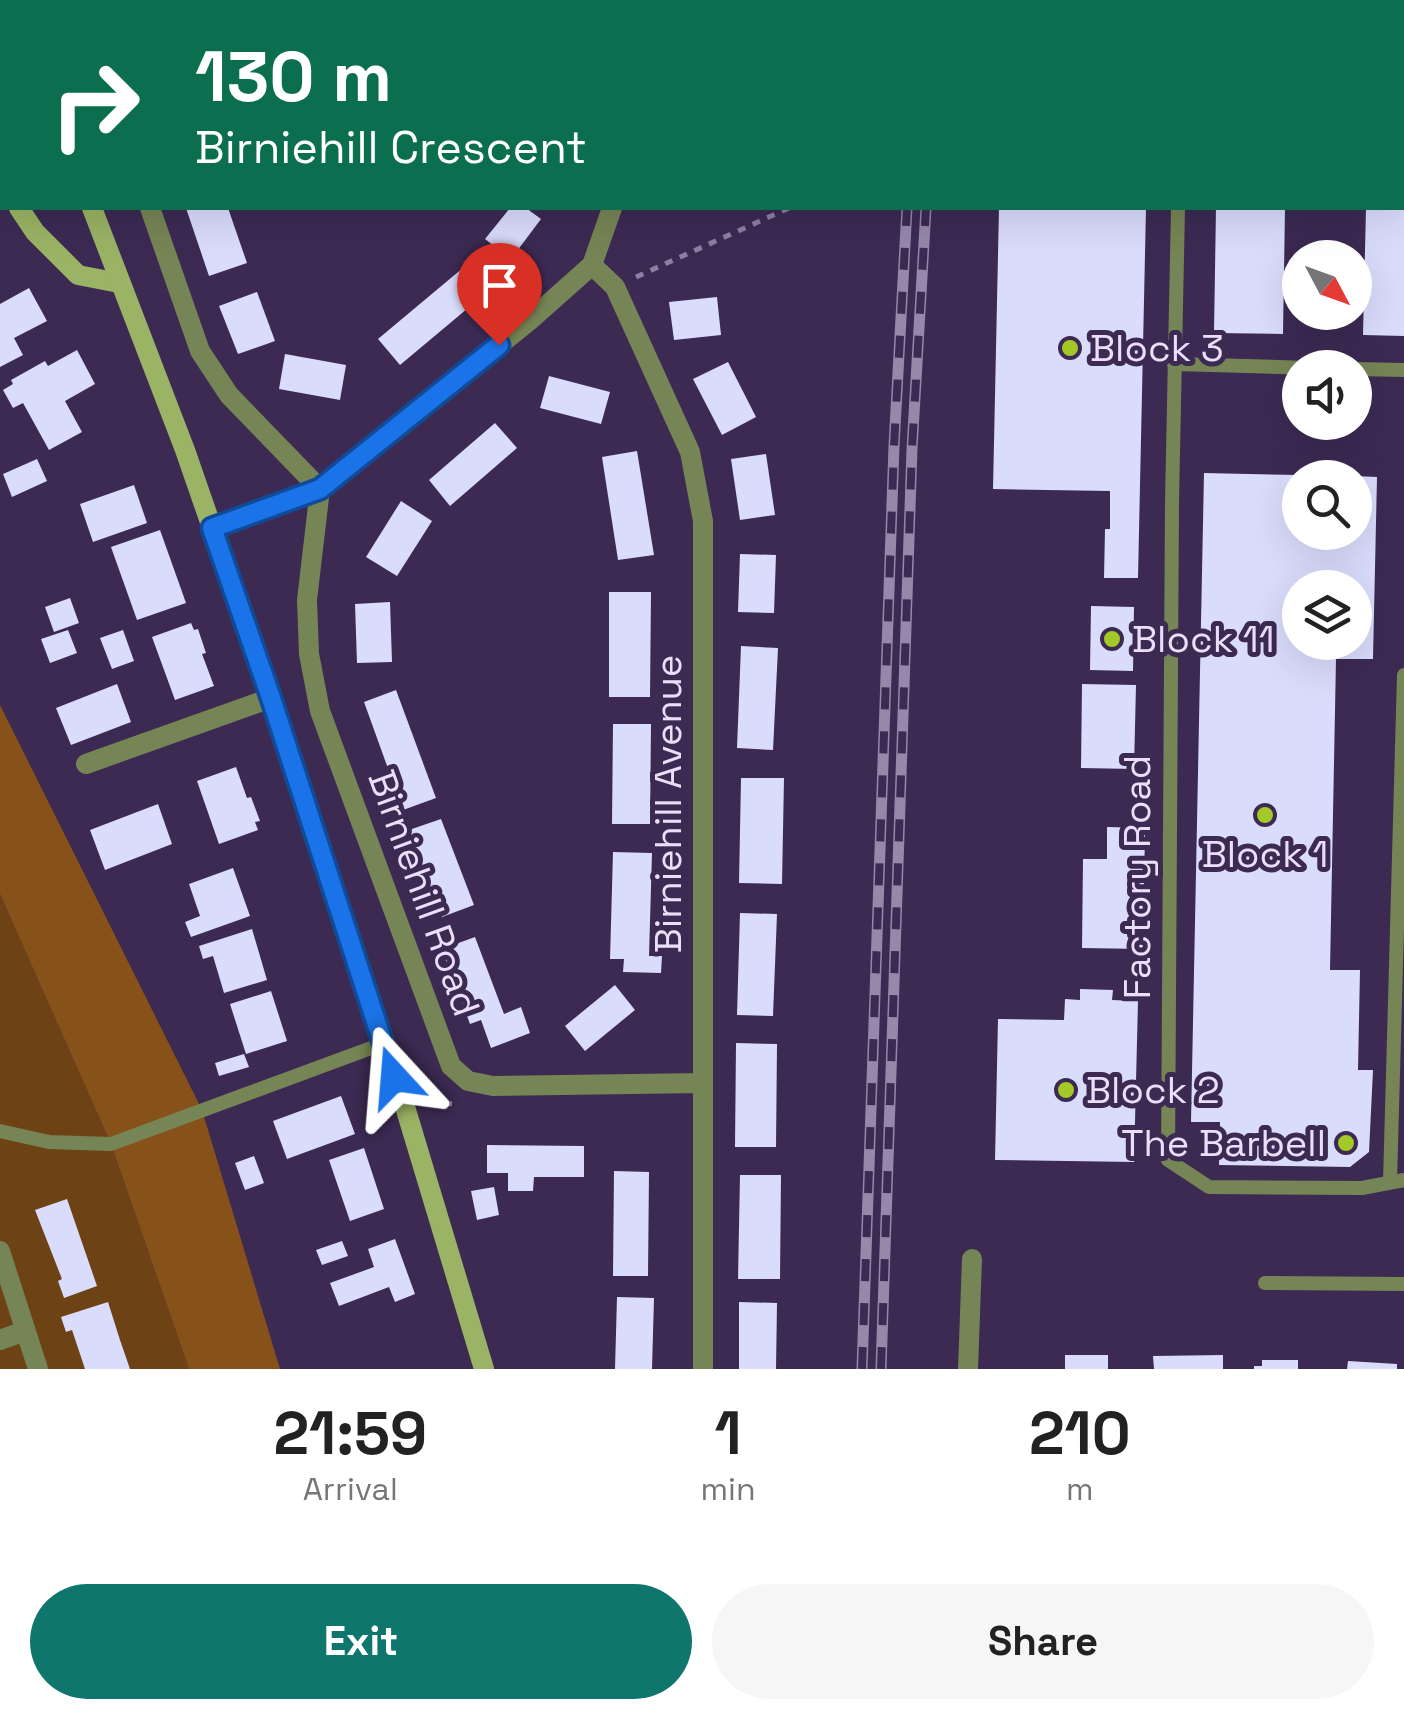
<!DOCTYPE html>
<html lang="en">
<head>
<meta charset="utf-8">
<style>
  body { margin:0; font-family:"Space Grotesk",sans-serif; background:#f6f6f6; color:#222; height:100vh; display:flex; flex-direction:column; font-size:38px; white-space:nowrap }
  * { box-sizing:border-box; margin:0 }
  p { font-size:32px; color:#767676 }
  .icon { flex:none; width:55px; height:55px; fill:none; stroke:currentColor; stroke-width:2; stroke-linecap:round; stroke-linejoin:round }
  .map { position:relative; height:1369px; overflow:hidden }
  .side { display:flex; flex-direction:column; background:#fff; flex:1 }
  .side>* { flex:none }
  .banner { position:absolute; left:0px; top:0px; width:1405px; height:210px; box-shadow:0 10px 40px #0002; background:#0b6e4f; color:#fff; overflow:hidden }
  .needle { width:65px; rotate:131deg }
  .buttons { position:absolute; left:1282px; top:240px; display:grid; gap:20px }
  .buttons a { display:grid; place-items:center; width:90px; height:90px; border-radius:50%; background:#fff; box-shadow:0 10px 40px #0002; font-size:50px }
  .pin { position:absolute; display:grid; place-items:center; width:85px; height:85px; color:#fff; margin:-102px -42px; border-radius:50% 50% 50% 0; rotate:-45deg; box-shadow:0 0 10px #0007 }
  .pin .icon { rotate:45deg }
  .me { position:absolute; width:110px; margin:-55px; rotate:341deg; stroke-linejoin:round; filter:drop-shadow(0 0 8px #0008) }
  .turn { display:flex; align-items:center; gap:35px; height:210px; padding:0 30px; font-size:45px }
  .turn .icon { width:130px; height:130px; stroke-width:2.5 }
  .turn b { display:block; font-size:70px; line-height:85px }
  .eta { display:flex; justify-content:space-evenly; align-items:center; height:170px; text-align:center }
  .eta b { font-size:60px; font-weight:700; line-height:70px }
  .cta { display:flex; gap:20px; margin-top:auto; padding:20px 30px }
  .cta a { flex:1; height:115px; border-radius:60px; background:#0f766e; color:#fff; font-size:40px; font-weight:700; line-height:115px; text-align:center }
  .cta a+a { background:#f6f6f6; color:#222 }
  .map>svg:first-child { display:block }
</style>
</head>
<body>
<div class="map">
<svg width="1404" height="1369" viewBox="0 0 1404 1369">
  <rect width="100%" height="100%" fill="#3c2a53"/>
  <polygon fill="#6d4215" points="0,894 111,1144 189,1369 0,1369"/>
  <polygon fill="#875219" points="0,705 202,1110 280,1369 189,1369 111,1144 0,894"/>
  <g fill="#dadcfc" fill-rule="evenodd">
    <polygon points="186,208 228,208 247,263 209,276"/>
    <polygon points="510,208 526,208 541,219 511,259 485,239"/>
    <polygon points="999,208 1146,208 1138,578 1104,578 1105,529 1110,529 1110,491 993,489"/>
    <polygon points="1216,208 1285,208 1283,334 1214,333"/>
    <polygon points="1366,208 1404,208 1404,336 1363,335"/>
    <polygon points="470,262 492,288 400,365 378,339"/>
    <polygon points="29,288 47,321 14,338 23,355 0,367 0,304"/>
    <polygon points="257,292 275,341 238,354 219,306"/>
    <polygon points="717,297 721,335 674,340 669,302"/>
    <polygon points="77,350 95,384 65,401 82,432 49,450 23,403 13,408 3,390 13,384 11,380 45,361 48,366"/>
    <polygon points="285,354 346,365 340,400 279,389"/>
    <polygon points="728,362 756,417 722,435 693,379"/>
    <polygon points="549,376 610,392 601,424 540,408"/>
    <polygon points="495,423 517,448 450,506 429,480"/>
    <polygon points="637,451 654,555 618,560 602,457"/>
    <polygon points="766,454 775,515 740,520 731,459"/>
    <polygon points="37,459 47,481 12,497 3,474"/>
    <path d="M1204,473L1300,475V532H1355V476L1377,477L1373,659H1336L1330,970H1360L1358,1070H1373L1369,1152L1350,1167L1219,1165L1220,1122H1191ZM1300,588H1355V642H1300Z"/>
    <polygon points="134,485 147,523 93,542 80,504"/>
    <polygon points="401,501 432,521 397,576 366,557"/>
    <polygon points="160,530 186,603 137,620 111,547"/>
    <polygon points="740,554 776,555 774,613 738,612"/>
    <polygon points="609,592 651,592 650,697 609,697"/>
    <polygon points="70,598 79,623 54,632 45,607"/>
    <polygon points="390,602 392,662 357,663 355,604"/>
    <polygon points="1091,606 1134,607 1133,671 1090,670"/>
    <polygon points="191,623 194,630 198,629 206,653 202,654 214,686 175,700 152,637"/>
    <polygon points="68,630 77,653 50,663 41,639"/>
    <polygon points="123,630 134,661 112,669 100,638"/>
    <polygon points="741,646 778,648 773,750 737,748"/>
    <polygon points="117,684 131,722 71,745 56,708"/>
    <polygon points="1082,684 1136,685 1134,769 1081,768"/>
    <polygon points="396,690 436,798 403,810 364,702"/>
    <polygon points="613,724 651,724 650,824 612,824"/>
    <polygon points="236,767 247,798 251,797 260,821 255,822 258,830 219,844 197,781"/>
    <polygon points="741,778 784,778 782,884 739,883"/>
    <polygon points="158,804 172,844 105,870 90,830"/>
    <polygon points="441,819 474,905 442,917 409,830"/>
    <polygon points="1107,827 1145,828 1143,949 1082,948 1083,859 1107,859"/>
    <polygon points="613,852 652,853 649,956 662,956 661,973 623,972 624,959 610,959"/>
    <polygon points="233,868 250,916 191,937 185,922 200,916 189,884"/>
    <polygon points="740,913 777,914 773,1016 737,1015"/>
    <polygon points="252,929 267,980 224,993 213,956 203,959 199,946"/>
    <polygon points="475,937 504,1014 521,1007 530,1033 491,1048 481,1020 470,1024 442,949"/>
    <polygon points="615,985 635,1010 585,1051 565,1026"/>
    <polygon points="1080,989 1113,990 1112,1000 1138,1001 1134,1162 995,1160 998,1019 1064,1020 1065,999 1080,1000"/>
    <polygon points="271,991 287,1041 246,1054 230,1004"/>
    <polygon points="736,1043 777,1044 776,1147 735,1147"/>
    <polygon points="244,1054 249,1067 219,1076 215,1063"/>
    <polygon points="341,1096 355,1134 287,1159 273,1121"/>
    <polygon points="487,1145 584,1146 584,1177 534,1177 533,1191 508,1191 508,1173 487,1173"/>
    <polygon points="364,1148 384,1209 350,1221 329,1160"/>
    <polygon points="254,1156 264,1183 245,1190 235,1163"/>
    <polygon points="614,1171 649,1172 648,1276 613,1276"/>
    <polygon points="740,1175 781,1175 780,1279 738,1279"/>
    <polygon points="494,1187 499,1215 477,1220 471,1191"/>
    <polygon points="67,1199 97,1286 64,1298 58,1281 62,1279 35,1210"/>
    <polygon points="395,1239 415,1294 395,1302 389,1287 339,1306 330,1283 374,1267 368,1249"/>
    <polygon points="342,1241 348,1256 322,1265 316,1250"/>
    <polygon points="617,1297 654,1298 652,1369 615,1369"/>
    <polygon points="108,1302 120,1340 130,1369 85,1369 72,1330 66,1332 61,1317"/>
    <polygon points="739,1302 777,1303 776,1369 739,1369"/>
    <rect x="1065" y="1355" width="43" height="14"/>
    <polygon points="1223,1355 1223,1369 1154,1369 1153,1356"/>
    <polygon points="1262,1360 1298,1360 1298,1369 1254,1369 1254,1366 1262,1366"/>
    <polygon points="1348,1361 1397,1364 1397,1369 1347,1369"/>
  </g>
  <g fill="none" stroke-linecap="round" stroke-linejoin="round">
    <g stroke="#8d7fa1" stroke-width="5" stroke-dasharray="8 8" stroke-linecap="butt">
      <polyline points="797,0 798,2"/>
      <polyline points="879,2 880,0"/>
      <polyline points="636,277 789,208"/>
      <polyline points="428,1103 457,1104"/>
    </g>
    <g stroke="#768555" stroke-width="14">
      <polyline points="1185,2 1185,0"/>
      <polyline points="1178,208 1172,502 1168,1160 1209,1187 1362,1188 1404,1180"/>
      <polyline points="1174,364 1311,368"/>
      <polyline points="1355,369 1404,370"/>
      <polyline points="0,1131 49,1142 111,1144 382,1044"/>
      <polyline points="1390,1182 1404,675"/>
      <polyline points="1265,1283 1404,1284"/>
    </g>
    <g stroke="#768555" stroke-width="20">
      <polyline points="77,0 78,2"/>
      <polyline points="592,0 593,2"/>
      <polyline points="357,2 357,0"/>
      <polyline points="150,208 200,351 229,395 320,489 307,600 309,654 320,711 451,1066 468,1081 493,1086 703,1083"/>
      <polyline points="592,265 615,287 690,452 703,521 703,1369"/>
      <polyline points="212,528 320,489 529,321 592,265 612,208"/>
      <polyline points="86,764 271,698"/>
      <polyline points="0,1251 38,1369"/>
      <polyline points="0,1340 25,1331"/>
      <polyline points="968,1369 972,1259"/>
    </g>
    <g stroke="#9ab364" stroke-width="20">
      <polyline points="18,0 19,2"/>
      <polyline points="0,180 2,183"/>
      <polyline points="19,208 35,232 78,275 119,283"/>
      <polyline points="92,208 185,450 271,698 406,1110 484,1369"/>
    </g>
    <g stroke="#9588a9" stroke-width="11">
      <g id="rail">
        <polyline points="929,2 930,0"/>
        <polyline points="948,2 948,0"/>
        <polyline points="862,1369 894,446 907,208"/>
        <polyline points="881,1369 912,449 926,208"/>
      </g>
    </g>
    <use href="#rail" stroke="#3c2a53" stroke-width="8" stroke-dasharray="22" stroke-linecap="butt"/>
  </g>
  <g fill="none" stroke-linecap="round" stroke-linejoin="round">
    <g stroke="#114b97" stroke-width="25">
      <polyline id="route" points="394,1077 271,698 212,528 320,489 499,345"/>
    </g>
    <use href="#route" stroke="#1a73e8" stroke-width="18"/>
  </g>
  <g fill="#a2c928" stroke="#3c2a53" stroke-width="4">
    <circle cx="1070" cy="348" r="10"/>
    <circle cx="1112" cy="639" r="10"/>
    <circle cx="1265" cy="815" r="10"/>
    <circle cx="1066" cy="1090" r="10"/>
    <circle cx="1346" cy="1143" r="10"/>
  </g>
  <g text-anchor="middle" dominant-baseline="central" stroke-width="10" stroke-linejoin="round" paint-order="stroke">
    <g font-size="38" fill="#e9dff9" stroke="#3c2a53" text-anchor="start">
      <text x="1090" y="348">Block 3</text>
      <text x="1132" y="639">Block 11</text>
      <text x="1265" y="854" text-anchor="middle">Block 1</text>
      <text x="1086" y="1090">Block 2</text>
      <text x="1326" y="1143" text-anchor="end">The Barbell</text>
    </g>
    <g font-size="38" fill="#e9dff9" stroke="#3c2a53">
      <text transform="translate(668 804) rotate(-90)">Birniehill Avenue</text>
      <text transform="translate(1137 877) rotate(-90)">Factory Road</text>
      <text transform="translate(424 893) rotate(70)">Birniehill Road</text>
    </g>
  </g>
</svg>
<div class="buttons">
<a><svg class="needle" viewBox="-14 -14 28 28"><path d="M0-13l5 13h-10z" fill="#e53935"/><path d="M0 13l5-13h-10z" fill="#767676"/></svg></a>
<a><svg class="icon" aria-label="sound" viewBox="0 0 24 24"><path d="M4 9h4l5-4v14l-5-4H4zM17 9q2 3 0 6"/></svg></a>
<a><svg class="icon" aria-label="search" viewBox="0 0 24 24"><circle cx="10" cy="10" r="6"/><path d="M15 15l6 6"/></svg></a>
<a><svg class="icon" aria-label="layers" viewBox="0 0 24 24"><path d="M12 4l9 5-9 5-9-5zM3 14l9 5 9-5"/></svg></a>
</div>
<div class="pin" style="left:499px;top:345px;background:#d93025"><svg class="icon" aria-label="arrive" viewBox="0 0 24 24"><path d="M6 21V4h12l-3 4 3 4H6"/></svg></div>
<svg class="me" style="left:394px;top:1077px" viewBox="-20 -20 40 40"><path d="M0-17L14 15 0 8-14 15z" fill="#1a73e8" stroke="#fff" stroke-width="4"/></svg>
<div class="banner">
<div class="turn"><svg class="icon" aria-label="right" viewBox="0 0 24 24"><path d="M7 20v-9h11M14 6l5 5-5 5"/></svg><div><b>130 m</b>Birniehill Crescent</div></div>
</div>
</div>
<section class="side">
<div class="eta">
<div><b>21:59</b><p>Arrival</p></div>
<div><b>1</b><p>min</p></div>
<div><b>210</b><p>m</p></div>
</div>
<div class="cta"><a>Exit</a><a>Share</a></div>
</section>
</body>
</html>
